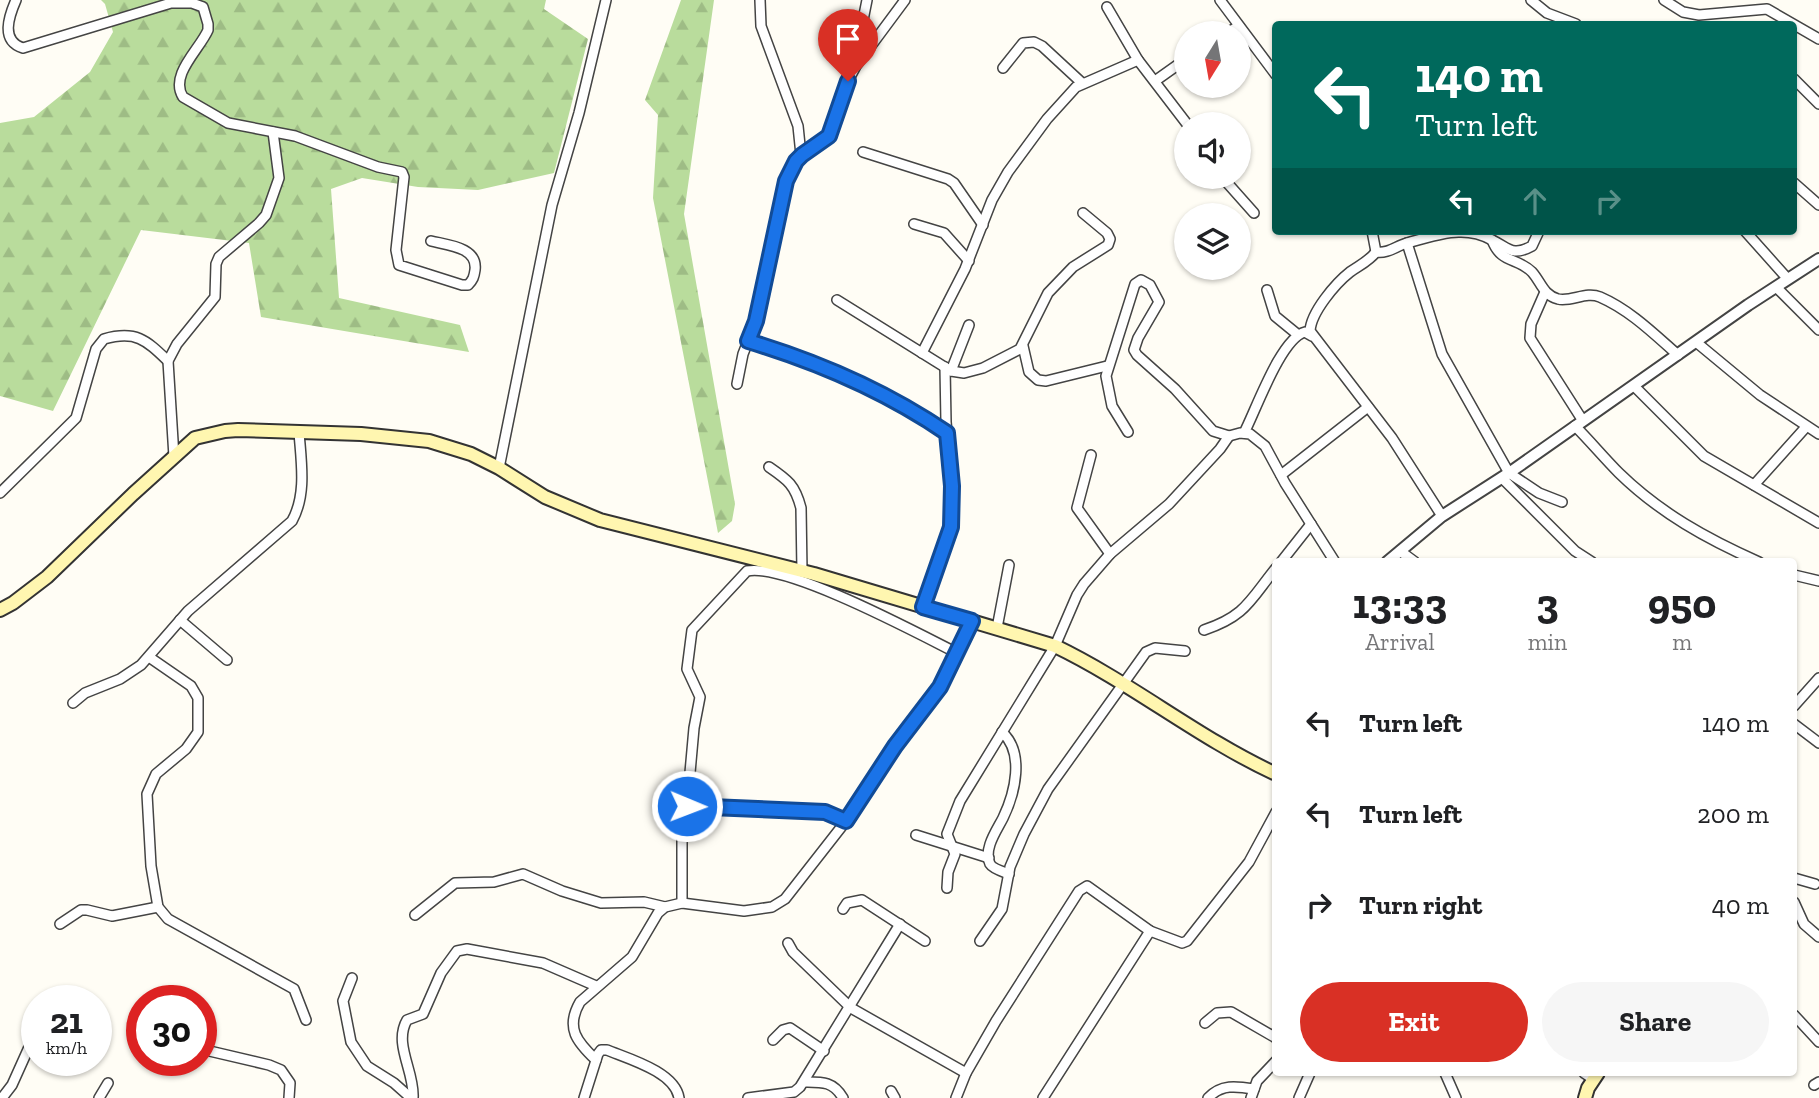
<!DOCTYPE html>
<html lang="en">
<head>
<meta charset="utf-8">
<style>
  body { margin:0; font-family:"Zilla Slab",serif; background:#f6f6f6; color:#202124; height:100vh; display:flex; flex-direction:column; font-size:26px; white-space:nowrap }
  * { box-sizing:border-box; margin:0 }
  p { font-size:23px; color:#757577 }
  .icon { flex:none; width:38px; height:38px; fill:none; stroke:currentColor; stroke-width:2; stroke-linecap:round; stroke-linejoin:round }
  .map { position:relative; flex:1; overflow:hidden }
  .side { position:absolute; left:1272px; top:558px; width:525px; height:518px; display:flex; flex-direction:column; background:#fff; border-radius:7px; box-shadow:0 2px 5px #0004 }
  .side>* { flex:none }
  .banner { position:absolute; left:1272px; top:21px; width:525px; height:214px; border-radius:7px; box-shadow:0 2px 5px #0004; background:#00695c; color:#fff; overflow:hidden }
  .needle { width:46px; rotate:191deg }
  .fabs { position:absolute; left:1174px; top:21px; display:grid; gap:14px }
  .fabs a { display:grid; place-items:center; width:77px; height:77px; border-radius:50%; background:#fff; box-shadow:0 2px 5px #0004; font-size:35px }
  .speed { position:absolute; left:21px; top:985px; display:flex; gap:14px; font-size:35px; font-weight:700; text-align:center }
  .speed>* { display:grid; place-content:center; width:91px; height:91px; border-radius:50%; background:#fff; box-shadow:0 2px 5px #0004; line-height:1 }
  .speed small { font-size:18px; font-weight:400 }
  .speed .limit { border:10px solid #d22; background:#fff; color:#111 }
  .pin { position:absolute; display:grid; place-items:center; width:60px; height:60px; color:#fff; margin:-72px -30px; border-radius:50% 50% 50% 0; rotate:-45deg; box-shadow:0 0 7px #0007 }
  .pin .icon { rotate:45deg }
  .me { position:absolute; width:77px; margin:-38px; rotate:91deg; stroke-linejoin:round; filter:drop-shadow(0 0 5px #0008) }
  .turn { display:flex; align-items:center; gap:24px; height:147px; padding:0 28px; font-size:32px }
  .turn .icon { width:91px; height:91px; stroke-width:2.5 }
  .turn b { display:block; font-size:49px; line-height:60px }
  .lanes { display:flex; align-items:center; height:66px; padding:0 28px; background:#0003; justify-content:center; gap:35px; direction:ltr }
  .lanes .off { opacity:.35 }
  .eta { display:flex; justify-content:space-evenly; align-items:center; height:119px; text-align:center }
  .eta b { font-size:42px; font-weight:700; line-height:49px }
  .button { display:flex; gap:14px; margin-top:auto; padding:14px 28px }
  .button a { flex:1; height:80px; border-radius:42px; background:#d93025; color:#fff; font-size:28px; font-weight:700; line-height:80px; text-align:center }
  .button a+a { background:#f6f6f6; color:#202124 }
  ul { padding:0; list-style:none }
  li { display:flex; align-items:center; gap:21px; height:91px; padding:0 28px }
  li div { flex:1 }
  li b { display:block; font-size:26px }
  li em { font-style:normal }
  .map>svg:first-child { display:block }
</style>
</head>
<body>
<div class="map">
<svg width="1819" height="1098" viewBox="0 0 1819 1098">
  <defs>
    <pattern id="forest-firs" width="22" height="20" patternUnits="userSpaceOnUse" patternTransform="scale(1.75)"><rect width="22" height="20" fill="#b9dc9c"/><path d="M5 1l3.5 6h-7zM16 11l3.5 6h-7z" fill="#9ebc85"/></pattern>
  </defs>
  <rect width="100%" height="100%" fill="#fffdf5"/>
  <g fill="url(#forest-firs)">
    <polygon points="101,0 546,0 544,9 588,39 554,173 478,190 418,187 362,178 331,189 339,298 460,325 469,352 261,317 249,243 141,230 53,411 0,396 0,123 34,117 90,72 113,32 105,4"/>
    <polygon points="681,0 714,0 684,214 735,504 732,521 718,533 653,198 658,115 645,100"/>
  </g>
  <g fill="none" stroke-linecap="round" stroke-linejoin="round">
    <g stroke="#444" stroke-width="12">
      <g id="minor">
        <path d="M16,0C9,16 0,41 23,48L171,3H192L203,7L208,24V30C200,49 169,75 183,97L228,123L295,136L378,167L402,172L404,177L396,250L399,265L462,285H468C473,280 474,277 475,270C478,247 447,245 431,241"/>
        <polyline points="760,0 761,26 798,126 801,155"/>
        <polyline points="1220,0 1276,75"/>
        <polyline points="1531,0 1547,13 1576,24"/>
        <polyline points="1664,0 1683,12 1699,15 1767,9 1819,39"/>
        <polyline points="1107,7 1138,60 1187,124"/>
        <polyline points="1227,33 1239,26"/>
        <polyline points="863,55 861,30 867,0"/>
        <polyline points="1003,68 1023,43 1034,42 1042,46 1082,83"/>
        <polyline points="1794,79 1819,104"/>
        <polyline points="1155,81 1186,59"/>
        <polyline points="863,152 948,179 954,183 983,225"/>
        <polyline points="1222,177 1254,213"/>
        <polyline points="1794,183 1819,205"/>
        <polyline points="914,224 944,233 969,261"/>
        <path d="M1372,231L1376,252C1388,254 1396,246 1407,243C1421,239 1447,231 1461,232C1471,232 1483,235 1492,240C1509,248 1512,257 1532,246L1539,231"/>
        <polyline points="1745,231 1787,278"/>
        <path d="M1492,240C1501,264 1517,257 1532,272C1541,282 1543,295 1558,299C1572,302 1586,291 1600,297C1630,310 1654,334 1678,355"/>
        <polyline points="1407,243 1442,354 1509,473 1539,493 1562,502"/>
        <path d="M1376,252C1369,261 1360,265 1350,272C1336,283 1311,312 1310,331L1392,438L1442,516"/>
        <polyline points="1776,287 1819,330"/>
        <polyline points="1267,290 1275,316 1297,334"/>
        <polyline points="1545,292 1531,324 1530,338 1583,421"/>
        <polyline points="837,300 951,371 964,373 983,368 1020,349 1048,293 1073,267 1108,245 1110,239 1107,233 1083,213"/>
        <path d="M748,341C818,362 886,392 947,433"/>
        <polyline points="1696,342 1760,395 1819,434"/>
        <polyline points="1023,346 1029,372 1038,380 1046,381 1107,366"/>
        <polyline points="922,353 965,269 992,200 1008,172 1047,119 1076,87 1138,60"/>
        <polyline points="951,371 969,325"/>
        <polyline points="737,384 743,354 756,321 786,181 796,161 801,155 829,136 848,81 856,66 905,0"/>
        <polyline points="1634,386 1704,456 1819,523"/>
        <path d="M1575,426C1590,441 1604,458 1619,473C1660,513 1707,539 1759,562"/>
        <polyline points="1128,432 1112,406 1106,376 1135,284 1141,280 1150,285 1159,302 1138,338 1134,350 1137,355 1175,389 1213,431 1229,436 1240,433 1250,434 1265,446 1285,483 1335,562"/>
        <path d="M1244,433C1256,410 1281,338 1305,332L1312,336"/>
        <polyline points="1091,455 1077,508 1110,554"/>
        <polyline points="174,457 168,361 177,344 215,297 216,264 219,257 259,223 266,215 279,178 273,132"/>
        <path d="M769,467C788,480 795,485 801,508L802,571"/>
        <polyline points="499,468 552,205 579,113 606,0"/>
        <polyline points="1281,475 1368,407"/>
        <polyline points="1502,478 1575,551 1592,562"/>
        <polyline points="1754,485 1806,427"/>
        <path d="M0,493L76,418L96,349L104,339C136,330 146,340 168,361"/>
        <polyline points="1400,551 1415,562"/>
        <polyline points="1281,562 1311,524"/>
        <polyline points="1794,575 1819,581"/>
        <polyline points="923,607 951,527 952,486 946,422 945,367"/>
        <polyline points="180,620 227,660"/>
        <polyline points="997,628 1009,565"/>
        <path d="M1204,630C1246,616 1250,600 1276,568"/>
        <polyline points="149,657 191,686 198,698 198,732 186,749 156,774 147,794 151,866 158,907 168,919 294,989 306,1020"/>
        <path d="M73,703L85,693L120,679L141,665L188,611L292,521C307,494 301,461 299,432"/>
        <polyline points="1794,706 1819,678"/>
        <polyline points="1794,724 1819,743"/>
        <path d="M1002,732C1025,753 1015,793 1003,818C997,830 983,849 990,864C993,869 1004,872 1009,874"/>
        <path d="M687,806L694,728L700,697L687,669L692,630L747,571C787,563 917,633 957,653"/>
        <polyline points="916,835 989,858"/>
        <polyline points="1794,878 1815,884"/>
        <polyline points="947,888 948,872 955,854 947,834 960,801 1055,646 1077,595 1084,584 1110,554 1169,504 1220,449 1229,436"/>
        <polyline points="1794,902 1804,924 1819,937"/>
        <polyline points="682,903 682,815 683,809 687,806 825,812 846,821"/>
        <polyline points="843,909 847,903 862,900 925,941"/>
        <polyline points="415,915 455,883 494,882 523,874 562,891 601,903 644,902 665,907"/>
        <polyline points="60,924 81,910 87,910 112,916 158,907"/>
        <polyline points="1150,931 1182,943 1187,941 1249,862 1276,812"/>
        <polyline points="980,941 1002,909 1010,867 1024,834 1048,789 1146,652 1155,648 1185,651"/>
        <polyline points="788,943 793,952 851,1008 966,1073"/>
        <polyline points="352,978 343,1001 351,1042 367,1066 394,1083 411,1098"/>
        <polyline points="171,991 172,1001"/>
        <polyline points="1794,1015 1819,1042"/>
        <polyline points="1205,1023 1217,1013 1231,1012 1276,1038"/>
        <polyline points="773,1040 783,1030 790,1028 824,1051"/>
        <polyline points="201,1049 269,1065 281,1070 290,1083 289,1098"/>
        <path d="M596,1060C577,1042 565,1028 580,1002L632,957L658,913L665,907L682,903L744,911L772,907L785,899L846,821L895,746L940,687L972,621"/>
        <polyline points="1445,1073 1456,1098"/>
        <polyline points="1584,1073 1593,1079"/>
        <path d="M804,1082C822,1082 833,1081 843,1098"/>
        <polyline points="1814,1085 1819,1082"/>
        <polyline points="891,1091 895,1098"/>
        <polyline points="2,1098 12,1085 30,1045"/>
        <polyline points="99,1098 108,1083"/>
        <path d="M413,1098C415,1072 393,1044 407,1020L423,1014L441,973L457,951L467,949L543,963L596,986"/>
        <path d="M584,1098L598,1054L601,1050H607C629,1059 675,1072 679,1098"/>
        <polyline points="748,1098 794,1092 800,1087 900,924"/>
        <polyline points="956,1098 966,1073 996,1021 1079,891 1087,886 1150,931 1043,1098"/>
        <path d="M1208,1098C1221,1084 1236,1086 1254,1089"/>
        <polyline points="1251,1098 1257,1081 1276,1061"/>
        <polyline points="1299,1098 1310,1073"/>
      </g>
    </g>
    <g stroke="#444" stroke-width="14">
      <polyline id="tertiary" points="1387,562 1442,516 1509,473 1748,305 1819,259"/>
    </g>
    <g stroke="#333" stroke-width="16">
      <g id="secondary">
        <path d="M0,610L13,603L47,577L133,494L195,438L225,431L238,430L361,434L429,441L471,454L499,468L545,497L600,520L814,574L1055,646C1132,683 1198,738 1276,774"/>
        <polyline points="1585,1098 1588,1088 1598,1073"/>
      </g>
    </g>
    <use href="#minor" stroke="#fff" stroke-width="9"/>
    <use href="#tertiary" stroke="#fff" stroke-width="10"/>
    <use href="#secondary" stroke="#fff6b0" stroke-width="12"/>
  </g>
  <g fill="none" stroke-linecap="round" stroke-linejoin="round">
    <g stroke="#114b97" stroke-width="18">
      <path id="route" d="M687,806L825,812L846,821L895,746L940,687L972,621L923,607L951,527L952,486L947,433C887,392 818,362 748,341L756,321L786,181L796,161L802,155L829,136L848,81"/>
    </g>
    <use href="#route" stroke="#1a73e8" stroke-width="12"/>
  </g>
</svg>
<div class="fabs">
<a><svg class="needle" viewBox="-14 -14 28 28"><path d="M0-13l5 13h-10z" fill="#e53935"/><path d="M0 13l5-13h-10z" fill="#757577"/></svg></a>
<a><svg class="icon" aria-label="sound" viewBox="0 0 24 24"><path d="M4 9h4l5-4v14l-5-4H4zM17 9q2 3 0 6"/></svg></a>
<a><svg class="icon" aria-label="layers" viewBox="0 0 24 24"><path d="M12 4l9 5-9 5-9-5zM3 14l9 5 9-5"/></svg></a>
</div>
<div class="speed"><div>21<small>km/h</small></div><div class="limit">30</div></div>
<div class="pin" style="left:848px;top:81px;background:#d93025"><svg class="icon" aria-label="arrive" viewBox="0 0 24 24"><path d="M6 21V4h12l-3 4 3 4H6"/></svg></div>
<svg class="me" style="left:687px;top:806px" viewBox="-20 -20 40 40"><circle r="17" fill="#1a73e8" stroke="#fff" stroke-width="3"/><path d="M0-11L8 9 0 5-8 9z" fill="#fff"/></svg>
<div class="banner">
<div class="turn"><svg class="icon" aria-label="left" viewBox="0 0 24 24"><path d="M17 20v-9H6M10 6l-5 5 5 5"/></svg><div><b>140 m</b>Turn left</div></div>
<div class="lanes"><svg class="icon" aria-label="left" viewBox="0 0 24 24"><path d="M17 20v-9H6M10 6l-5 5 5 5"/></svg><svg class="icon off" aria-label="ahead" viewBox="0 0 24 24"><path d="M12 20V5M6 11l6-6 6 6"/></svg><svg class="icon off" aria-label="right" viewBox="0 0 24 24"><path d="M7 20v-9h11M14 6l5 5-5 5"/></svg></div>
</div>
<section class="side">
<div class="eta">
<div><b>13:33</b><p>Arrival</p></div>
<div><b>3</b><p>min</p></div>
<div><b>950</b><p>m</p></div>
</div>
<ul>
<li><svg class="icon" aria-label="left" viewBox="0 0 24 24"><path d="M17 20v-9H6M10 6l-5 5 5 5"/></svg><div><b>Turn left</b></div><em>140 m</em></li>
<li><svg class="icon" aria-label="left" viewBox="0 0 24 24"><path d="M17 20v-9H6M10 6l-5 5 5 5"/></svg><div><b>Turn left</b></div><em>200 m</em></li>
<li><svg class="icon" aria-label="right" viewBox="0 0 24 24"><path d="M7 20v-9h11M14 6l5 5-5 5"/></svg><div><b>Turn right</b></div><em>40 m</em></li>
</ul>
<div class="button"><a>Exit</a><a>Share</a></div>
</section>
</div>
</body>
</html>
